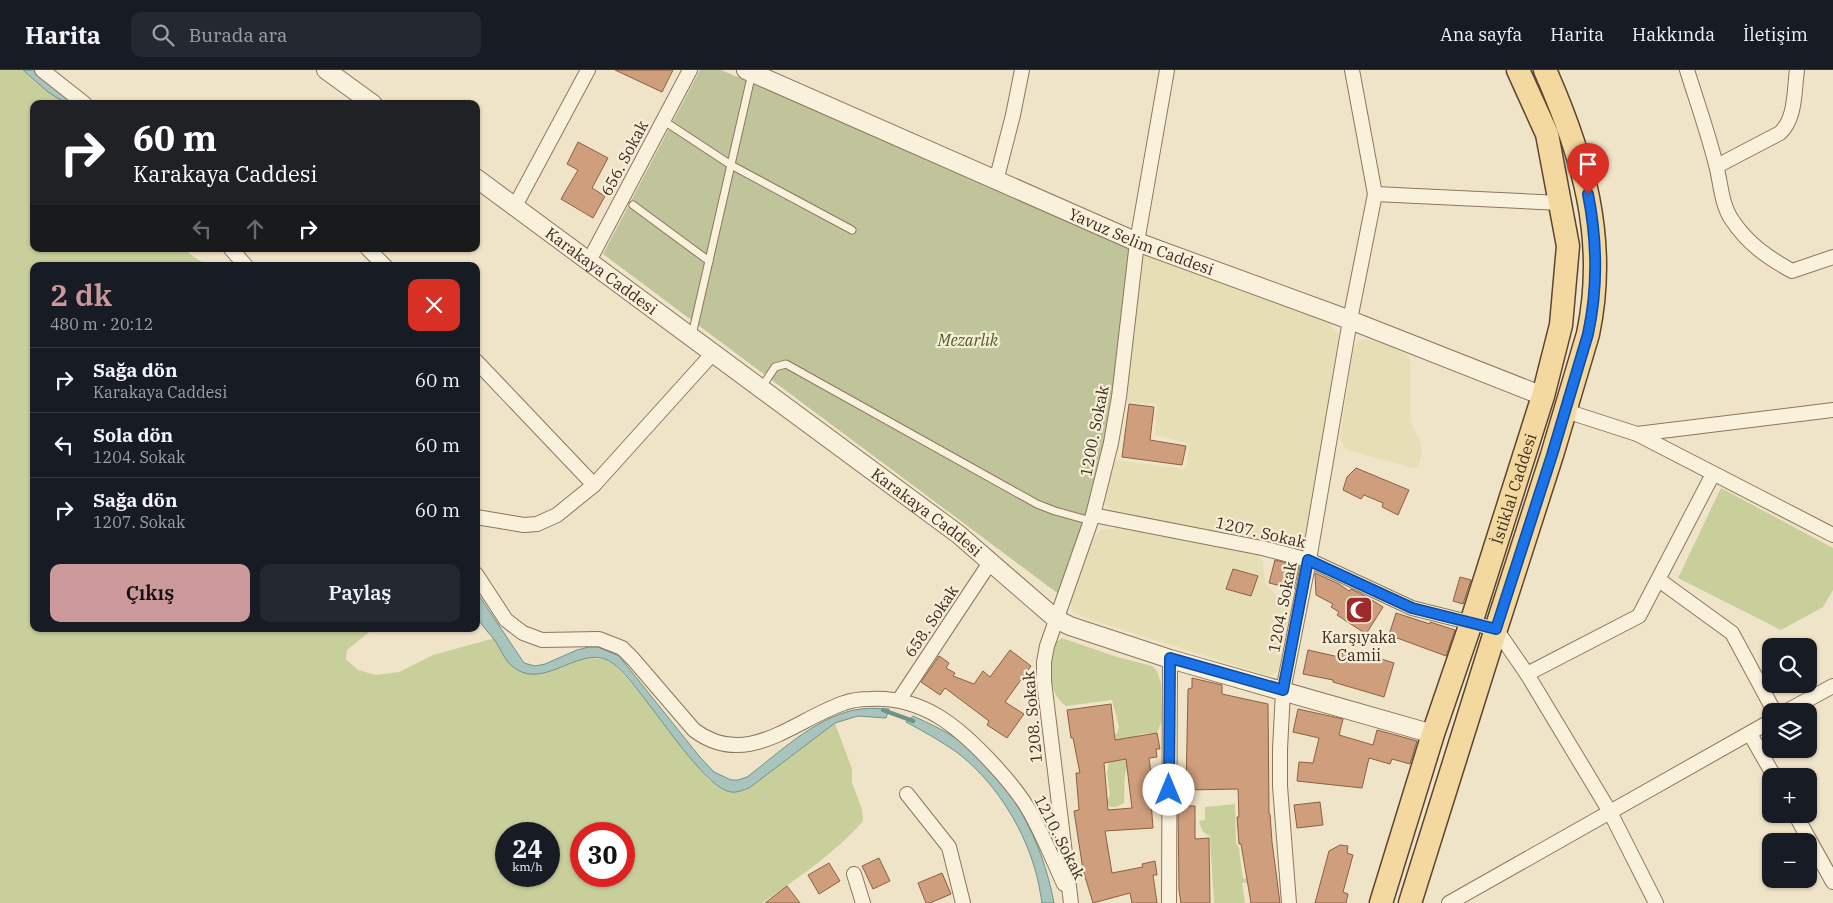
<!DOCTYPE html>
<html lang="tr">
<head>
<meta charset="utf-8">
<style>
  body { margin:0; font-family:"IBM Plex Serif",serif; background:#242831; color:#f1f3f6; height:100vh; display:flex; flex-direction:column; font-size:19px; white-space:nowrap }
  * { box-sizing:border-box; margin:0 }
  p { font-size:16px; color:#9ea1a6 }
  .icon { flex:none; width:28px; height:28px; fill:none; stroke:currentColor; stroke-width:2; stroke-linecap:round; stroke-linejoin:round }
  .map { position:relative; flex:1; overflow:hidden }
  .panel { position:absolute; left:30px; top:192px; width:450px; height:370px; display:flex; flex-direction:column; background:#171b24; border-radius:10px; box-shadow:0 1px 4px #0004 }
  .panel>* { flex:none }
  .top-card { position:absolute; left:30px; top:30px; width:450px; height:152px; border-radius:10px; box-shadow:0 1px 4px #0004; background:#202124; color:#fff; overflow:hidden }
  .fabs { position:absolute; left:1762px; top:568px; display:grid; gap:10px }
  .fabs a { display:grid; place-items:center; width:55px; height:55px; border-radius:10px; background:#171b24; box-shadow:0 1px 4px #0004; font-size:25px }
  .speed { position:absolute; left:495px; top:752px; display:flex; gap:10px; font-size:25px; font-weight:700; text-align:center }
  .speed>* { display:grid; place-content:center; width:65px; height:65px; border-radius:50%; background:#171b24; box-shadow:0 1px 4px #0004; line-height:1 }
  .speed small { font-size:12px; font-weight:400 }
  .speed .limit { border:8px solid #d22; background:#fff; color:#111 }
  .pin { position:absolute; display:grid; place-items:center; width:42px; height:42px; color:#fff; margin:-51px -21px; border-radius:50% 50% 50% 0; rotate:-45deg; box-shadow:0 0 5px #0007 }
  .pin .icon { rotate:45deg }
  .me { position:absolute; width:55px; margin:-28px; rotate:0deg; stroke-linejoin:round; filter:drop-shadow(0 0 4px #0008) }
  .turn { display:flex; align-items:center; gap:18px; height:105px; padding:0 20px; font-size:22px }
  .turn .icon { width:65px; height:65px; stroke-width:2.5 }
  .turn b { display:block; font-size:35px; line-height:42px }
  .lanes { display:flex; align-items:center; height:48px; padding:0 20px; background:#0003; justify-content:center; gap:25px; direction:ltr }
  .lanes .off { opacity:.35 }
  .round { display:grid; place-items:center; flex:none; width:52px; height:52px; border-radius:10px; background:#242831 }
  .summary { display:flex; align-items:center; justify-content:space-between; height:85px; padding:0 20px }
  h1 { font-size:30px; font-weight:600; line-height:38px; color:#cc999b }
  .cta { display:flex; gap:10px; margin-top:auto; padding:10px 20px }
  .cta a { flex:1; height:58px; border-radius:10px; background:#cc999b; color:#111; font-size:20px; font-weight:600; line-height:58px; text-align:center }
  .cta a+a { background:#242831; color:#f1f3f6 }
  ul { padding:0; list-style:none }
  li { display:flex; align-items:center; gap:15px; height:65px; padding:0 20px; border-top:1px solid #363941 }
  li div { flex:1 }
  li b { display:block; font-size:19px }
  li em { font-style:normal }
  header { display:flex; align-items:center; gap:30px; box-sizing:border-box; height:70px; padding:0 25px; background:#171b24; border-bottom:1px solid #363941 }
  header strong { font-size:24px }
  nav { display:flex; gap:28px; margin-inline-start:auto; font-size:18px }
  .search { width:350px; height:45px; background:#242831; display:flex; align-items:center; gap:12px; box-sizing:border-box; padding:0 18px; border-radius:10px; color:#9ea1a6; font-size:19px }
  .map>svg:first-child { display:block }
</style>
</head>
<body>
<header>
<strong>Harita</strong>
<div class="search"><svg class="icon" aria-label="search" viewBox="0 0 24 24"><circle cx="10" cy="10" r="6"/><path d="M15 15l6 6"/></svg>Burada ara</div>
<nav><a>Ana sayfa</a><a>Harita</a><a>Hakkında</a><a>İletişim</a></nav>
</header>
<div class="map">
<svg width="1833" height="833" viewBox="0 0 1833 833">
  <rect width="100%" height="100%" fill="#f0e4c8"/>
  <g fill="#e6deb5">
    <polygon points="1140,182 1320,248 1328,252 1338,264 1338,271 1316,412 1303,476 1301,480 1295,482 1119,441 1110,439 1105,434 1104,426 1116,390 1183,399 1186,397 1189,379 1187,373 1155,365 1157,337 1156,334 1126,332 1123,330"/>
    <polygon points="1363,270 1372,270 1389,275 1407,285 1410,290 1411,352 1420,372 1422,382 1418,397 1413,398 1351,381 1344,377 1340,367 1354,277 1358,272"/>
    <polygon points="1118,458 1257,483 1263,492 1265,513 1280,529 1293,532 1278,600 1273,605 1266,605 1083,547 1072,541 1070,533 1093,469 1101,460"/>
  </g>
  <g fill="#c9cf9b" fill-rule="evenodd">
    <path d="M0,0H33L74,34H34V179H184C191,185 203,195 213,195C222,195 228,193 238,196H34V559H373L347,580L346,589L358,600L376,605L399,602L433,585L495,568L535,604L587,588L606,589L615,595L644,627L687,684L710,711L749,718L835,653L852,699V713L862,739L863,751C833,785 799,807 762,833H0ZM506,764H549V806H506ZM581,764H624V806H581Z"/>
    <polygon points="1721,418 1833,478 1833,520 1823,537 1781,560 1678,508"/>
    <path d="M1062,568L1117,587L1152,596L1157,601L1161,613L1162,650L1157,663C1138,664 1135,663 1124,680L1127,698C1123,706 1125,723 1124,733L1116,737H1110L1107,732L1110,725L1107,703L1109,692L1108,671L1117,663L1119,657L1112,630L1066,636C1047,623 1050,593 1053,574Z"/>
    <path d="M1235,734L1236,773L1239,778L1243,809L1266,806L1267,809L1242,813L1245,833H1214L1210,766C1202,763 1201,758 1199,751L1205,750V737Z"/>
  </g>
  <polygon fill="#bfc49a" points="700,0 721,0 1132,178 1105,378 1097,412 1060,525 603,184"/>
  <g fill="#a9c4bc" stroke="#6f938a">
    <polygon points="23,0 38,0 82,34 67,34 48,22"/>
    <path d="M476,521L524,593L535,596L545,594L577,580L589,577H598L619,586L699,686L714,702L731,710H738L747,707C779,683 813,649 854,640C866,638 877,638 889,639L886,648L858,646L835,653L749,718C743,720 737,723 731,722C701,718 643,617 614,594C584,570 547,620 516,599C506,593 502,582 496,572C491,565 478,552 476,544C475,537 476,528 476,521Z"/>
    <path d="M913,646C928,653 944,660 957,669C1010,708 1042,769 1054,833H1042C1040,821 1038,808 1034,796C1021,753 992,708 955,681C939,670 923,661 906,652Z"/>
  </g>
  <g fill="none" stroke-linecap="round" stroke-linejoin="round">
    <polyline stroke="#6f938a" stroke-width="4.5" points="883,640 913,651"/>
  </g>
  <g fill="#cf9f7d" stroke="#8d5f41" fill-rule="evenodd">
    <polygon points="615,0 673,0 662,22"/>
    <polygon points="578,72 608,88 592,118 605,126 593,148 561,129 578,100 567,94"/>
    <polygon points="1129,334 1154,337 1150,370 1186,376 1182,395 1122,387"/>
    <polygon points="1356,398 1409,420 1398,445 1382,437 1383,433 1364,425 1361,429 1343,420 1347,407"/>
    <polygon points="1275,490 1299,496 1294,519 1269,513"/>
    <polygon points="1233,499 1258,506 1251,526 1226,519"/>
    <polygon points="1315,503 1339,514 1349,521 1351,519 1367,527 1383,537 1366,564 1337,545 1339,542 1331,537 1333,534 1316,525"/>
    <polygon points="1460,507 1471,510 1463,534 1453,531"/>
    <polygon points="1396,543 1430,554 1430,552 1455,560 1446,586 1389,565"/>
    <polygon points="1010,580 1031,596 1005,632 1024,644 1007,668 987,655 989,651 945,618 940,625 921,612 939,586 949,593 946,598 955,603 953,606 974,614 983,601 990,607"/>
    <polygon points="1308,580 1339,587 1340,583 1374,591 1375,587 1394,593 1384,627 1333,612 1333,610 1303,604"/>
    <polygon points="1192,608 1222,615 1222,624 1268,634 1269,744 1270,744 1272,772 1280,833 1251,833 1241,774 1239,774 1237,747 1239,747 1238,719 1186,720 1188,619 1192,618"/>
    <path d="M1111,634L1115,670L1157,663L1160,679H1156L1157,687L1149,688L1153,718H1150L1153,758L1105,761L1112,803L1143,797L1142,794L1155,791L1157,805H1153L1157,833H1132L1130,823L1093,833L1083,800L1074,741L1079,740L1076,703H1080L1073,668H1071L1067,640ZM1126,689L1132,738L1108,740L1104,693Z"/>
    <polygon points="1298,639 1343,649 1339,665 1373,675 1377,660 1417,671 1410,694 1392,689 1390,694 1369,688 1362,718 1297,711 1299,692 1313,693 1319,668 1293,662"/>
    <polygon points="1320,732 1323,755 1297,758 1294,735"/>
    <polygon points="1178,736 1195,736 1195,769 1209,768 1210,833 1181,833 1179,821"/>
    <polygon points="1340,775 1348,776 1347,783 1353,785 1343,822 1348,824 1346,833 1315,833 1329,781"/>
    <polygon points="879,788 890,811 873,819 862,796"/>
    <polygon points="829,793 840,811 819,824 808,805"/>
    <polygon points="942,803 951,824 930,833 926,833 918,813"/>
    <polygon points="787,816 800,833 765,833"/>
  </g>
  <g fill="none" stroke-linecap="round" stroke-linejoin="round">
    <g stroke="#8d765c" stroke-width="9">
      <g id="service">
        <polyline points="664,51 731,95 852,160"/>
        <polyline points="633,135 709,191"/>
        <polyline points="692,265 752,3"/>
        <polyline points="761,318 775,297 786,294 1037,434 1055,441 1091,451"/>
      </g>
    </g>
    <g stroke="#8d765c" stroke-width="16">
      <g id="minor">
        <polyline points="42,0 85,34"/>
        <path d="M1687,0C1697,32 1708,63 1716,95C1721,113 1721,134 1732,150C1748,174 1767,187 1792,201L1833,187"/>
        <path d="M1717,96L1780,63C1796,48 1794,21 1797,0"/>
        <polyline points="996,111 1013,45 1022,0"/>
        <polyline points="1375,124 1560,133"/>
        <polyline points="515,136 588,0"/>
        <polyline points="231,179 246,196"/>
        <polyline points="368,179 385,196"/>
        <polyline points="589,191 690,0"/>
        <polyline points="476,291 594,415"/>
        <polyline points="1566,341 1637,364 1833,465"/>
        <polyline points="1637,364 1833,340"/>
        <polyline points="1093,445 1262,478 1309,490 1412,538 1496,559 1527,604 1610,742 1656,833"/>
        <polyline points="476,447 524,455 537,454 557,445 594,415 714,282"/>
        <path d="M476,504L506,550L523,563L542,570L599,569L622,578L633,589L694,660C747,700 794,650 844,633C852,630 862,629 870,629C923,626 959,657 993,694C1007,709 1020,724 1030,742C1043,765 1053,790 1064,814"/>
        <polyline points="1659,510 1732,563 1774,641"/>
        <polyline points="1527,604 1639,546 1713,404"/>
        <polyline points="899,630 991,491"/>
        <polyline points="1787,641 1833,616"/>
        <polyline points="1750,664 1774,706"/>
        <polyline points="907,724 949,777 963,833"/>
        <polyline points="1795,744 1833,812"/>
        <polyline points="854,804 863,833"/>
        <polyline points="1071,833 1044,611 1044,592 1047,576 1093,445 1111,373 1119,327 1137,172 1167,0"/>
        <polyline points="1169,833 1170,589"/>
        <polyline points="1289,833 1280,716 1280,679 1283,621 1309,490 1350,250 1375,124 1352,0"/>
        <polyline points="1449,833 1771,651"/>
      </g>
    </g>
    <g stroke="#8d765c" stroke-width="20">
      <g id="tertiary">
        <polyline points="326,0 373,34"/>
        <path id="s1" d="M746,0L1137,172L1350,250L1543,326"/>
        <path id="s2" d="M476,108L958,464L1056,549L1070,556L1170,589L1433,664"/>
      </g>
    </g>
    <g stroke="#5b4430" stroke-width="25">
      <g id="primary">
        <path id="s3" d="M1381,833L1433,664L1471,553L1543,326L1561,255L1568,176L1547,64L1518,0"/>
        <path d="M1410,833L1496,559L1552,385L1588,264C1608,169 1583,86 1545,0"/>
      </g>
    </g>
    <use href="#service" stroke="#faf1dc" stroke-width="7"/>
    <use href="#minor" stroke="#faf1dc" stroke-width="14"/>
    <use href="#tertiary" stroke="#faf1dc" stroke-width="18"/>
    <use href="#primary" stroke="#f3d9a0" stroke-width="22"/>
  </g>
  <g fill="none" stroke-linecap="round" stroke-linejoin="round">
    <g stroke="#114b97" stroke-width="12">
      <path id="route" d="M1169,720L1170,588L1283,620L1308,490L1412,538L1496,559L1552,385L1588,264C1598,218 1597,170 1588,124"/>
    </g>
    <use href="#route" stroke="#1a73e8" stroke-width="9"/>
  </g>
  <defs>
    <g id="mosque-square" transform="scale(1.4375)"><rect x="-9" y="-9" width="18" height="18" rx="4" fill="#9e2a2b" stroke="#f7eed8"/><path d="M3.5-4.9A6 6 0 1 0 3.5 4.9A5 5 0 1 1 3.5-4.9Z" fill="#fff"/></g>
  </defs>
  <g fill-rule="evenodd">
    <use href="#mosque-square" x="1359" y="540"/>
  </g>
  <g text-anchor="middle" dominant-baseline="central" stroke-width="4.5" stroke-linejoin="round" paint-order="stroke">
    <g font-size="16" fill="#3d2e20" stroke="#f7eed8">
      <text transform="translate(624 88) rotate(-62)">656. Sokak</text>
      <text stroke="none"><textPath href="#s1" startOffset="431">Yavuz Selim Caddesi</textPath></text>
      <text stroke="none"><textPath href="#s2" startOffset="156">Karakaya Caddesi</textPath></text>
      <text transform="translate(1094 361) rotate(-79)">1200. Sokak</text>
      <text stroke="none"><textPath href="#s3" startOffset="435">İstiklal Caddesi</textPath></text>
      <text stroke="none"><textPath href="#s2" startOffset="561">Karakaya Caddesi</textPath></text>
      <text transform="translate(1261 462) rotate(13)">1207. Sokak</text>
      <text transform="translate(1282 537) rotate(-79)">1204. Sokak</text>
      <text transform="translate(931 551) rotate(-56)">658. Sokak</text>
      <text transform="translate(1032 647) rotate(-95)">1208. Sokak</text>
      <text transform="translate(1060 767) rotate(63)">1210. Sokak</text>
    </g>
    <g font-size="16" font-style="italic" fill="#4d5a26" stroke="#f7eed8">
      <text x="968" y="270">Mezarlık</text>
    </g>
    <g font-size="16" fill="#3d2e20" stroke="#f7eed8">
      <text x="1359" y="567">Karşıyaka<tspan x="1359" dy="18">Camii</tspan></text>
    </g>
  </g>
</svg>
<div class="fabs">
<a><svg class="icon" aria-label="search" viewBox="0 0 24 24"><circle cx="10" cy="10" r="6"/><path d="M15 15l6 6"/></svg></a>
<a><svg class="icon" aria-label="layers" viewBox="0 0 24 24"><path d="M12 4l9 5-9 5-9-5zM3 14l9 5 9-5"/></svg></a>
<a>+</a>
<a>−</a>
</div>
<div class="speed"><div>24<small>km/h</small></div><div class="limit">30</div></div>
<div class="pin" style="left:1588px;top:124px;background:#d93025"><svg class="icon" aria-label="arrive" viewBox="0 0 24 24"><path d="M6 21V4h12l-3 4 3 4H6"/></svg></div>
<svg class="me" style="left:1169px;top:720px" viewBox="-20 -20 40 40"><circle r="19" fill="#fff"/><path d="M0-13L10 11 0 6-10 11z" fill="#1a73e8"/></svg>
<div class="top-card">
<div class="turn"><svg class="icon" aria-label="right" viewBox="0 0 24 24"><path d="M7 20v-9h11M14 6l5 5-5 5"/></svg><div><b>60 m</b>Karakaya Caddesi</div></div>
<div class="lanes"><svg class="icon off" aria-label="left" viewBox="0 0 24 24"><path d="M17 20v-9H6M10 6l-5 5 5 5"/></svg><svg class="icon off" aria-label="ahead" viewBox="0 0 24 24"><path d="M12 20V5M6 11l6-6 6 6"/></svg><svg class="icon" aria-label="right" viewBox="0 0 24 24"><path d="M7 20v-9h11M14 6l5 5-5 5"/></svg></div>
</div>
<section class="panel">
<div class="summary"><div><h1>2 dk</h1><p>480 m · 20:12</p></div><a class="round" style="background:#d93025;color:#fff"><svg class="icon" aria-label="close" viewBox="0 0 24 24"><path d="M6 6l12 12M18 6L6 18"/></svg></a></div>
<ul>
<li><svg class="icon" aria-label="right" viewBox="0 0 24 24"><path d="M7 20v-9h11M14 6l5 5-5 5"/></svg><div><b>Sağa dön</b><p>Karakaya Caddesi</p></div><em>60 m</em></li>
<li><svg class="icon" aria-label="left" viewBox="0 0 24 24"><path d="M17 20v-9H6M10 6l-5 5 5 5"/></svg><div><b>Sola dön</b><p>1204. Sokak</p></div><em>60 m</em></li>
<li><svg class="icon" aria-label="right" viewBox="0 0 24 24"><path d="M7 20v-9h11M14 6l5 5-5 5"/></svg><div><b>Sağa dön</b><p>1207. Sokak</p></div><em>60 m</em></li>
</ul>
<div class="cta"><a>Çıkış</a><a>Paylaş</a></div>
</section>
</div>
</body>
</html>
